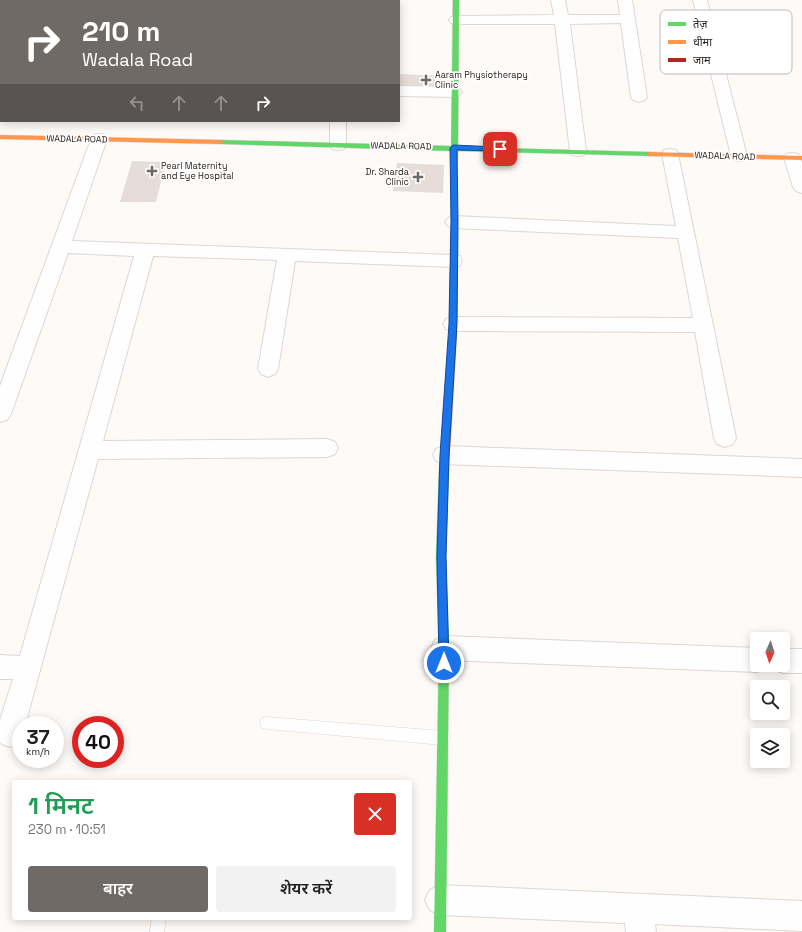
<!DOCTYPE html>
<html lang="hi">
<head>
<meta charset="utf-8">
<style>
  body { margin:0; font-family:"Space Grotesk","Noto Sans Devanagari",sans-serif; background:#f2f2f2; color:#202124; height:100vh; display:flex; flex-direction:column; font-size:15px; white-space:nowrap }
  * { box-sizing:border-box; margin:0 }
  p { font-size:13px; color:#757577 }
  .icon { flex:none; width:22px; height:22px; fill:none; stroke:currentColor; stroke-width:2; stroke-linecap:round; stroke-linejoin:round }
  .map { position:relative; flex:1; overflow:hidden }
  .details { position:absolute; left:12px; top:780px; width:400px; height:140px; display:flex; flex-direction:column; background:#fff; border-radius:4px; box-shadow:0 2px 10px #0003 }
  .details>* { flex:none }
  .guide { position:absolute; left:0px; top:0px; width:400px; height:122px; box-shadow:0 2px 10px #0003; background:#706a66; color:#fff; overflow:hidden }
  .needle { width:26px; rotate:183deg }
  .tools { position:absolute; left:750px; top:632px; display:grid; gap:8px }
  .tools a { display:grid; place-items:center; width:40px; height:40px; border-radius:4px; background:#fff; box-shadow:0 2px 10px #0003; font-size:20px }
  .speed { position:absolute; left:12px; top:716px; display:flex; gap:8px; font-size:20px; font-weight:700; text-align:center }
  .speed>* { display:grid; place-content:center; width:52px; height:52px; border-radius:50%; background:#fff; box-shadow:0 2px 10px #0003; line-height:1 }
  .speed small { font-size:10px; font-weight:400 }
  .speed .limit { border:6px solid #d22; background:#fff; color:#111 }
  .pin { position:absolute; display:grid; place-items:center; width:34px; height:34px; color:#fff; margin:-17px; border-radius:8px; box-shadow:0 2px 6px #0006 }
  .me { position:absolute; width:44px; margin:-22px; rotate:0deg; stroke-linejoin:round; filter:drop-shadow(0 0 3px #0008) }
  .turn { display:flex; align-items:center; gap:14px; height:84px; padding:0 16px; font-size:18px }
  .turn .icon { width:52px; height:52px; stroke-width:2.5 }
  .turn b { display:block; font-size:28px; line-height:34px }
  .lanes { display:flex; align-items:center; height:38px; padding:0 16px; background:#0003; justify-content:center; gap:20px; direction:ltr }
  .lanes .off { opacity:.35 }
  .round { display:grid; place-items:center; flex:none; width:42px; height:42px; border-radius:4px; background:#f2f2f2 }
  .headline { display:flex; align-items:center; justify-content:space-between; height:68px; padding:0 16px }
  h1 { font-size:24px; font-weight:600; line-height:30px; color:#1e9e55 }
  .primary-button { display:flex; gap:8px; margin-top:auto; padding:8px 16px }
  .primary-button a { flex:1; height:46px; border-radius:4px; background:#706a66; color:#fff; font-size:16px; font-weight:600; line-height:46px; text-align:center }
  .primary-button a+a { background:#f2f2f2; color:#202124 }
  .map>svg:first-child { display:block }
</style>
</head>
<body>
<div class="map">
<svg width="802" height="932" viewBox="0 0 802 932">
  <rect width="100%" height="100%" fill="#fdfaf8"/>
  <g fill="#e6dcd8">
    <polygon points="399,74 445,76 445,89 399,88"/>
    <polygon points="132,161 166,162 156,202 120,202"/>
    <polygon points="397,163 444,165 443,193 393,191"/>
  </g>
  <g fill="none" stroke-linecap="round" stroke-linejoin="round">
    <g stroke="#ddd7d4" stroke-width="1">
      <g id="lane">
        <polygon points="267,717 443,731 448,733 450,738 448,743 443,745 267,729 262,728 260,723 262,718"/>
        <polygon points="152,918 166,918 164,932 150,932"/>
      </g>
    </g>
    <g stroke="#ddd7d4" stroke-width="2">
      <g id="street">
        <rect x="216" y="0" width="14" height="1"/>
        <rect x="270" y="0" width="14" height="1"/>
        <rect x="345" y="0" width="14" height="1"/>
        <polygon points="551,0 565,0 568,15 620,15 618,0 632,0 647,97 645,100 639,102 633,100 631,97 621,23 570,24 586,151 584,155 578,156 572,155 570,151 555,24 456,24 451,23 449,20 451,17 456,16 554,15"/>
        <polygon points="693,0 707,0 747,156 745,160 739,161 733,160 731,156"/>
        <rect x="0" y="12" width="1" height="8"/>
        <rect x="0" y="77" width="1" height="10"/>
        <polygon points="399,86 454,87 460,89 462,92 460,95 454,97 399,96"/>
        <polygon points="330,121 346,121 346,145 344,149 338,150 332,149 330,145"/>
        <polygon points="99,134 105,135 107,139 72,241 453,255 460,256 462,261 460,266 453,267 295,261 278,369 275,374 268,377 261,374 258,369 277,260 153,256 103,441 327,439 335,442 338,448 335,454 327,457 98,459 25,725 21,725 21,737 18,743 9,747 0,743 0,720 13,679 0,679 0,655 20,656 134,256 68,253 11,414 7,420 0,422 0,386 91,139 93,135"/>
        <polygon points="670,149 676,150 678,154 736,438 733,444 725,447 717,444 714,438 695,332 453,331 446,329 443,324 446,319 453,317 693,318 678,238 454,228 448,226 445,222 448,218 454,216 676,226 662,154 664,150"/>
        <polygon points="792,153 798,154 802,163 802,193 796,191 793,187 784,158 786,154"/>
        <polygon points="444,446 802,459 802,477 444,464 436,461 433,455 436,449"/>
        <polygon points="444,636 757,648 757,665 767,665 766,668 757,672 444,660 435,656 431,648 435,640"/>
        <polygon points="783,649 802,649 802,673 783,673 774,669 772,665 783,665"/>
        <polygon points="440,885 802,901 802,931 655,924 656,932 626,932 625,923 440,915 430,910 425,900 430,890"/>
      </g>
    </g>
    <g stroke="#ddd7d4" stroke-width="1">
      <g id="fast">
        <polygon points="453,0 459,0 458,147 650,152 652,152 652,156 458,151 457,163 454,165 451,163 451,151 221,144 218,142 221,140 451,146"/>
        <polygon points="444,466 447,467 449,470 446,557 449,648 446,932 434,932 439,648 436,557 439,470 441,467"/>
      </g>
    </g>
    <g stroke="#ddd7d4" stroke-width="1">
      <g id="slow">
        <polygon points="0,135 221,140 224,142 221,144 0,139"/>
        <polygon points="648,152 802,156 802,160 650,156 648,156"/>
        <polygon points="453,328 457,331 449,470 447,473 441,473 439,470 449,331"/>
      </g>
    </g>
    <g stroke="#ddd7d4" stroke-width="1">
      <polygon id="jam" points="452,161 454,161 457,163 457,331 453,334 449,331"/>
    </g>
    <use href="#lane" fill="#fffefe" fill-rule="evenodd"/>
    <use href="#street" fill="#fffefe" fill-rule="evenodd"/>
    <use href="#fast" fill="#63d668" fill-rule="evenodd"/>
    <use href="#slow" fill="#ff974d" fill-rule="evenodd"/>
    <use href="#jam" fill="#b3261e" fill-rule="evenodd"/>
  </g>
  <polygon fill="#1a73e8" stroke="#114b97" points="453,145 500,147 504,149 500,151 457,150 458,222 457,324 449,455 446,557 449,663 448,667 444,668 440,667 439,663 437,557 440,455 449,324 451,222 450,148"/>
  <g fill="#706a66" stroke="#fff" stroke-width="1.5">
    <path d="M424 74h4v4h4v4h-4v4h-4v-4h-4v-4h4z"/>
    <path d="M150 165h4v4h4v4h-4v4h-4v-4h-4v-4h4z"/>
    <path d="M416 171h4v4h4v4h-4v4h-4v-4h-4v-4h4z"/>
  </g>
  <g text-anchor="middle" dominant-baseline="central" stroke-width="3.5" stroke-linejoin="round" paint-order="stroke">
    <g font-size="9" fill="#241c18" stroke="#fff" text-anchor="start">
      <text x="435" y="75">Aaram Physiotherapy<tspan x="435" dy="10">Clinic</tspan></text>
      <text x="161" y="166">Pearl Maternity<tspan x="161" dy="10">and Eye Hospital</tspan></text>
      <text x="409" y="172" text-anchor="end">Dr. Sharda<tspan x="409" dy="10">Clinic</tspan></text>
    </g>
    <g font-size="9" fill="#241c18" stroke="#fff">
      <text transform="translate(77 139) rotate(1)">WADALA ROAD</text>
      <text transform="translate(401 146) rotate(1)">WADALA ROAD</text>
      <text transform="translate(725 156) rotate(2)">WADALA ROAD</text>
    </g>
  </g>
  <rect x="660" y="10" width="132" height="64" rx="6" fill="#fff" stroke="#bdbbba" stroke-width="1"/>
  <rect x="668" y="22" width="18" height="4" fill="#63d668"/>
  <rect x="668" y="40" width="18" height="4" fill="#ff974d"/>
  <rect x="668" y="58" width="18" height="4" fill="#b3261e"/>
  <g font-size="11" fill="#241c18">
    <text x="693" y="28">तेज़</text>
    <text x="693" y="46">धीमा</text>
    <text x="693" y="64">जाम</text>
  </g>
</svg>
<div class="tools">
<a><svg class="needle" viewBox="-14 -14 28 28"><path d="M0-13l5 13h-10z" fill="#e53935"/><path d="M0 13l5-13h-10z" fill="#757577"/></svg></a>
<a><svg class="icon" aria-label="search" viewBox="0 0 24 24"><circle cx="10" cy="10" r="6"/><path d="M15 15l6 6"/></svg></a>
<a><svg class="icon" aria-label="layers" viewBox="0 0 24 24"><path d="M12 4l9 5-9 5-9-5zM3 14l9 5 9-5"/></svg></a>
</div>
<div class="speed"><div>37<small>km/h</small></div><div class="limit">40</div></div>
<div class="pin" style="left:500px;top:149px;background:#d93025"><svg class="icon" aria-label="arrive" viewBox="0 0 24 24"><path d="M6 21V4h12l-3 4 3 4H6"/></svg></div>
<svg class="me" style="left:444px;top:663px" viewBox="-20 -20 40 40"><circle r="17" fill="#1a73e8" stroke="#fff" stroke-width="3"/><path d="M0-11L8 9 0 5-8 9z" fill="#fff"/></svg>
<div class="guide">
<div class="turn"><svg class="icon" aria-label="right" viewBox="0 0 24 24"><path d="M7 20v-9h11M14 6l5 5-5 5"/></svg><div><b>210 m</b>Wadala Road</div></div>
<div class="lanes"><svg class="icon off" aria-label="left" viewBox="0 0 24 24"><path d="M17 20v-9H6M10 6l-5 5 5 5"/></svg><svg class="icon off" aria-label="ahead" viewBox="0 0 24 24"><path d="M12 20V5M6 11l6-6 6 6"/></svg><svg class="icon off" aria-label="ahead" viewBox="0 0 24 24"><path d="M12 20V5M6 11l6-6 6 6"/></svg><svg class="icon" aria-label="right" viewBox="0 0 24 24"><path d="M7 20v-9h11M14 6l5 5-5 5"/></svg></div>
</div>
<section class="details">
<div class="headline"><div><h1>1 मिनट</h1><p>230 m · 10:51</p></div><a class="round" style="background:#d93025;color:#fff"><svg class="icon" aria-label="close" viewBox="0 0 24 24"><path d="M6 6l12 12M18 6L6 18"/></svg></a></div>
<div class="primary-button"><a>बाहर</a><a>शेयर करें</a></div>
</section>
</div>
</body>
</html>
